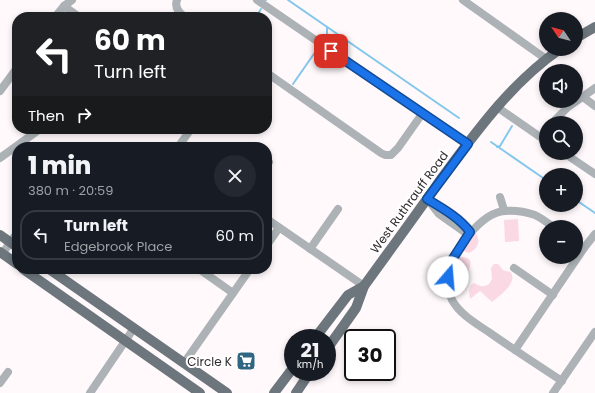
<!DOCTYPE html>
<html lang="en">
<head>
<meta charset="utf-8">
<style>
  body { margin:0; font-family:Poppins,sans-serif; background:#242831; color:#f1f3f6; height:100vh; display:flex; flex-direction:column; font-size:15px; white-space:nowrap }
  * { box-sizing:border-box; margin:0 }
  p { font-size:13px; color:#9ea1a6 }
  .icon { flex:none; width:22px; height:22px; fill:none; stroke:currentColor; stroke-width:2; stroke-linecap:round; stroke-linejoin:round }
  .map { position:relative; flex:1; overflow:hidden }
  .details { position:absolute; left:12px; top:142px; width:260px; height:132px; display:flex; flex-direction:column; background:#171b24; border-radius:16px; box-shadow:0 2px 6px #0003 }
  .details>* { flex:none }
  .hud { position:absolute; left:12px; top:12px; width:260px; height:122px; border-radius:16px; box-shadow:0 2px 6px #0003; background:#202124; color:#fff; overflow:hidden }
  .needle { width:26px; rotate:305deg }
  .controls { position:absolute; left:539px; top:12px; display:grid; gap:8px }
  .controls a { display:grid; place-items:center; width:44px; height:44px; border-radius:50%; background:#171b24; box-shadow:0 2px 6px #0003; font-size:20px }
  .speed { position:absolute; left:284px; top:329px; display:flex; gap:8px; font-size:20px; font-weight:700; text-align:center }
  .speed>* { display:grid; place-content:center; width:52px; height:52px; border-radius:50%; background:#171b24; box-shadow:0 2px 6px #0003; line-height:1 }
  .speed small { font-size:10px; font-weight:400 }
  .speed .limit { border:2px solid #111; border-radius:6px; background:#fff; color:#111 }
  .pin { position:absolute; display:grid; place-items:center; width:34px; height:34px; color:#fff; margin:-17px; border-radius:8px; box-shadow:0 2px 6px #0006 }
  .me { position:absolute; width:44px; margin:-22px; rotate:18deg; stroke-linejoin:round; filter:drop-shadow(0 0 3px #0008) }
  .turn { display:flex; align-items:center; gap:14px; height:84px; padding:0 16px; font-size:18px }
  .turn .icon { width:52px; height:52px; stroke-width:2.5 }
  .turn b { display:block; font-size:28px; line-height:34px }
  .then { display:flex; align-items:center; height:38px; padding:0 16px; background:#0003; gap:8px; font-size:15px }
  .round { display:grid; place-items:center; flex:none; width:42px; height:42px; border-radius:21px; background:#242831 }
  .overview { display:flex; align-items:center; justify-content:space-between; height:68px; padding:0 16px }
  h1 { font-size:24px; font-weight:800; line-height:30px }
  ul { padding:0; list-style:none }
  li { display:flex; align-items:center; gap:12px; height:50px; margin:0 8px 6px; padding:0 8px; border:2px solid #363941; border-radius:16px }
  li div { flex:1 }
  li b { display:block; font-size:15px }
  li em { font-style:normal }
  .map>svg:first-child { display:block }
</style>
</head>
<body>
<div class="map">
<svg width="595" height="393" viewBox="0 0 595 393">
  <rect width="100%" height="100%" fill="#fff9fb"/>
  <g fill="#fad9e4">
    <polygon points="518,219 519,241 505,242 504,220"/>
    <path d="M475,232C481,241 479,248 469,253L461,250Z"/>
    <path d="M460,257C475,257 471,266 466,275C467,284 470,288 460,294L454,292L452,283L457,273V260Z"/>
    <path d="M494,264H498C500,266 502,270 505,271C508,272 508,270 511,273C518,283 498,297 492,302L480,291L470,299L469,291L471,285L474,283C480,286 483,288 489,284L492,279L491,268Z"/>
  </g>
  <g fill="none" stroke-linecap="round" stroke-linejoin="round">
    <g stroke="#83c7ec" stroke-width="2">
      <polyline points="265,0 266,0"/>
      <polyline points="288,0 459,118"/>
      <polyline points="256,17 261,9"/>
      <polyline points="323,40 327,34 327,28"/>
      <polyline points="293,84 318,48"/>
      <polyline points="491,142 546,180"/>
      <polyline points="497,147 500,146 512,126"/>
      <polyline points="576,200 595,213"/>
    </g>
    <g stroke="#acb2b6" stroke-width="8">
      <path d="M177,0C174,8 179,13 185,17"/>
      <polyline points="257,0 467,144"/>
      <polyline points="463,0 546,59"/>
      <polyline points="64,6 79,17"/>
      <polyline points="55,17 64,6 72,0"/>
      <polyline points="267,73 381,153 385,155 391,155 398,148 422,114"/>
      <polyline points="0,91 17,68"/>
      <polyline points="583,97 595,106"/>
      <polyline points="497,107 546,141"/>
      <polyline points="552,123 568,107 595,88"/>
      <polyline points="178,147 191,129"/>
      <polyline points="564,153 595,174"/>
      <polyline points="0,158 40,129"/>
      <polyline points="267,164 269,162"/>
      <polyline points="500,197 504,210"/>
      <polyline points="427,199 439,214 463,231 470,232"/>
      <path d="M432,202C445,210 461,219 470,232"/>
      <polyline points="267,219 364,286"/>
      <path d="M553,227C548,223 541,218 535,215C526,212 515,210 505,211C481,212 451,253 448,276C447,283 449,293 452,300C461,316 479,325 493,335C516,351 539,366 562,381"/>
      <polyline points="576,242 584,248"/>
      <polyline points="267,245 279,228"/>
      <polyline points="310,249 338,209"/>
      <polyline points="2,254 17,233"/>
      <polyline points="514,268 553,295"/>
      <polyline points="199,269 233,293"/>
      <polyline points="437,287 448,285"/>
      <polyline points="515,350 584,248 595,234"/>
      <polyline points="184,363 250,269"/>
      <polyline points="0,383 8,372"/>
      <polyline points="90,393 134,328"/>
      <polyline points="553,393 595,332"/>
    </g>
    <g stroke="#6c767c" stroke-width="10">
      <polyline points="576,38 595,27"/>
      <polyline points="0,235 17,247"/>
      <polyline points="0,252 17,264"/>
      <polyline points="23,269 200,393"/>
      <polyline points="49,269 227,393"/>
      <polyline points="315,338 348,295 364,286"/>
      <path d="M327,349L356,308L364,286C390,250 416,215 441,179C476,132 511,83 560,49"/>
      <polyline points="274,393 293,368"/>
      <polyline points="296,393 310,372"/>
    </g>
  </g>
  <g fill="none" stroke-linecap="round" stroke-linejoin="round">
    <g stroke="#114b97" stroke-width="10">
      <path id="route" d="M331,51L468,144L427,199C442,208 460,218 470,232L452,260L448,277"/>
    </g>
    <use href="#route" stroke="#1a73e8" stroke-width="7"/>
  </g>
  <defs>
    <g id="supermarket-square" transform="scale(1)"><rect x="-9" y="-9" width="18" height="18" rx="4" fill="#306681" stroke="#fff"/><path d="M-6-5.5h2.5l.6 2H6L4.5 2H-2.5L-4.4-4H-6ZM-1.5 3.2a1.3 1.3 0 1 0 .1 0ZM3 3.2a1.3 1.3 0 1 0 .1 0Z" fill="#fff"/></g>
  </defs>
  <g fill-rule="evenodd">
    <use href="#supermarket-square" x="246" y="361"/>
  </g>
  <g text-anchor="middle" dominant-baseline="central" stroke-width="4" stroke-linejoin="round" paint-order="stroke">
    <g font-size="12" fill="#322c2e" stroke="#fff">
      <text transform="translate(409 202) rotate(-54)">West Ruthrauff Road</text>
    </g>
    <g font-size="12" fill="#322c2e" stroke="#fff" text-anchor="end">
      <text x="232" y="361">Circle K</text>
    </g>
  </g>
</svg>
<div class="controls">
<a><svg class="needle" viewBox="-14 -14 28 28"><path d="M0-13l5 13h-10z" fill="#e53935"/><path d="M0 13l5-13h-10z" fill="#9ea1a6"/></svg></a>
<a><svg class="icon" aria-label="sound" viewBox="0 0 24 24"><path d="M4 9h4l5-4v14l-5-4H4zM17 9q2 3 0 6"/></svg></a>
<a><svg class="icon" aria-label="search" viewBox="0 0 24 24"><circle cx="10" cy="10" r="6"/><path d="M15 15l6 6"/></svg></a>
<a>+</a>
<a>−</a>
</div>
<div class="speed"><div>21<small>km/h</small></div><div class="limit">30</div></div>
<div class="pin" style="left:331px;top:51px;background:#d93025"><svg class="icon" aria-label="arrive" viewBox="0 0 24 24"><path d="M6 21V4h12l-3 4 3 4H6"/></svg></div>
<svg class="me" style="left:448px;top:277px" viewBox="-20 -20 40 40"><circle r="19" fill="#fff"/><path d="M0-13L10 11 0 6-10 11z" fill="#1a73e8"/></svg>
<div class="hud">
<div class="turn"><svg class="icon" aria-label="left" viewBox="0 0 24 24"><path d="M17 20v-9H6M10 6l-5 5 5 5"/></svg><div><b>60 m</b>Turn left</div></div>
<div class="then">Then<svg class="icon" aria-label="right" viewBox="0 0 24 24"><path d="M7 20v-9h11M14 6l5 5-5 5"/></svg></div>
</div>
<section class="details">
<div class="overview"><div><h1>1 min</h1><p>380 m · 20:59</p></div><a class="round"><svg class="icon" aria-label="close" viewBox="0 0 24 24"><path d="M6 6l12 12M18 6L6 18"/></svg></a></div>
<ul>
<li><svg class="icon" aria-label="left" viewBox="0 0 24 24"><path d="M17 20v-9H6M10 6l-5 5 5 5"/></svg><div><b>Turn left</b><p>Edgebrook Place</p></div><em>60 m</em></li>
</ul>
</section>
</div>
</body>
</html>
